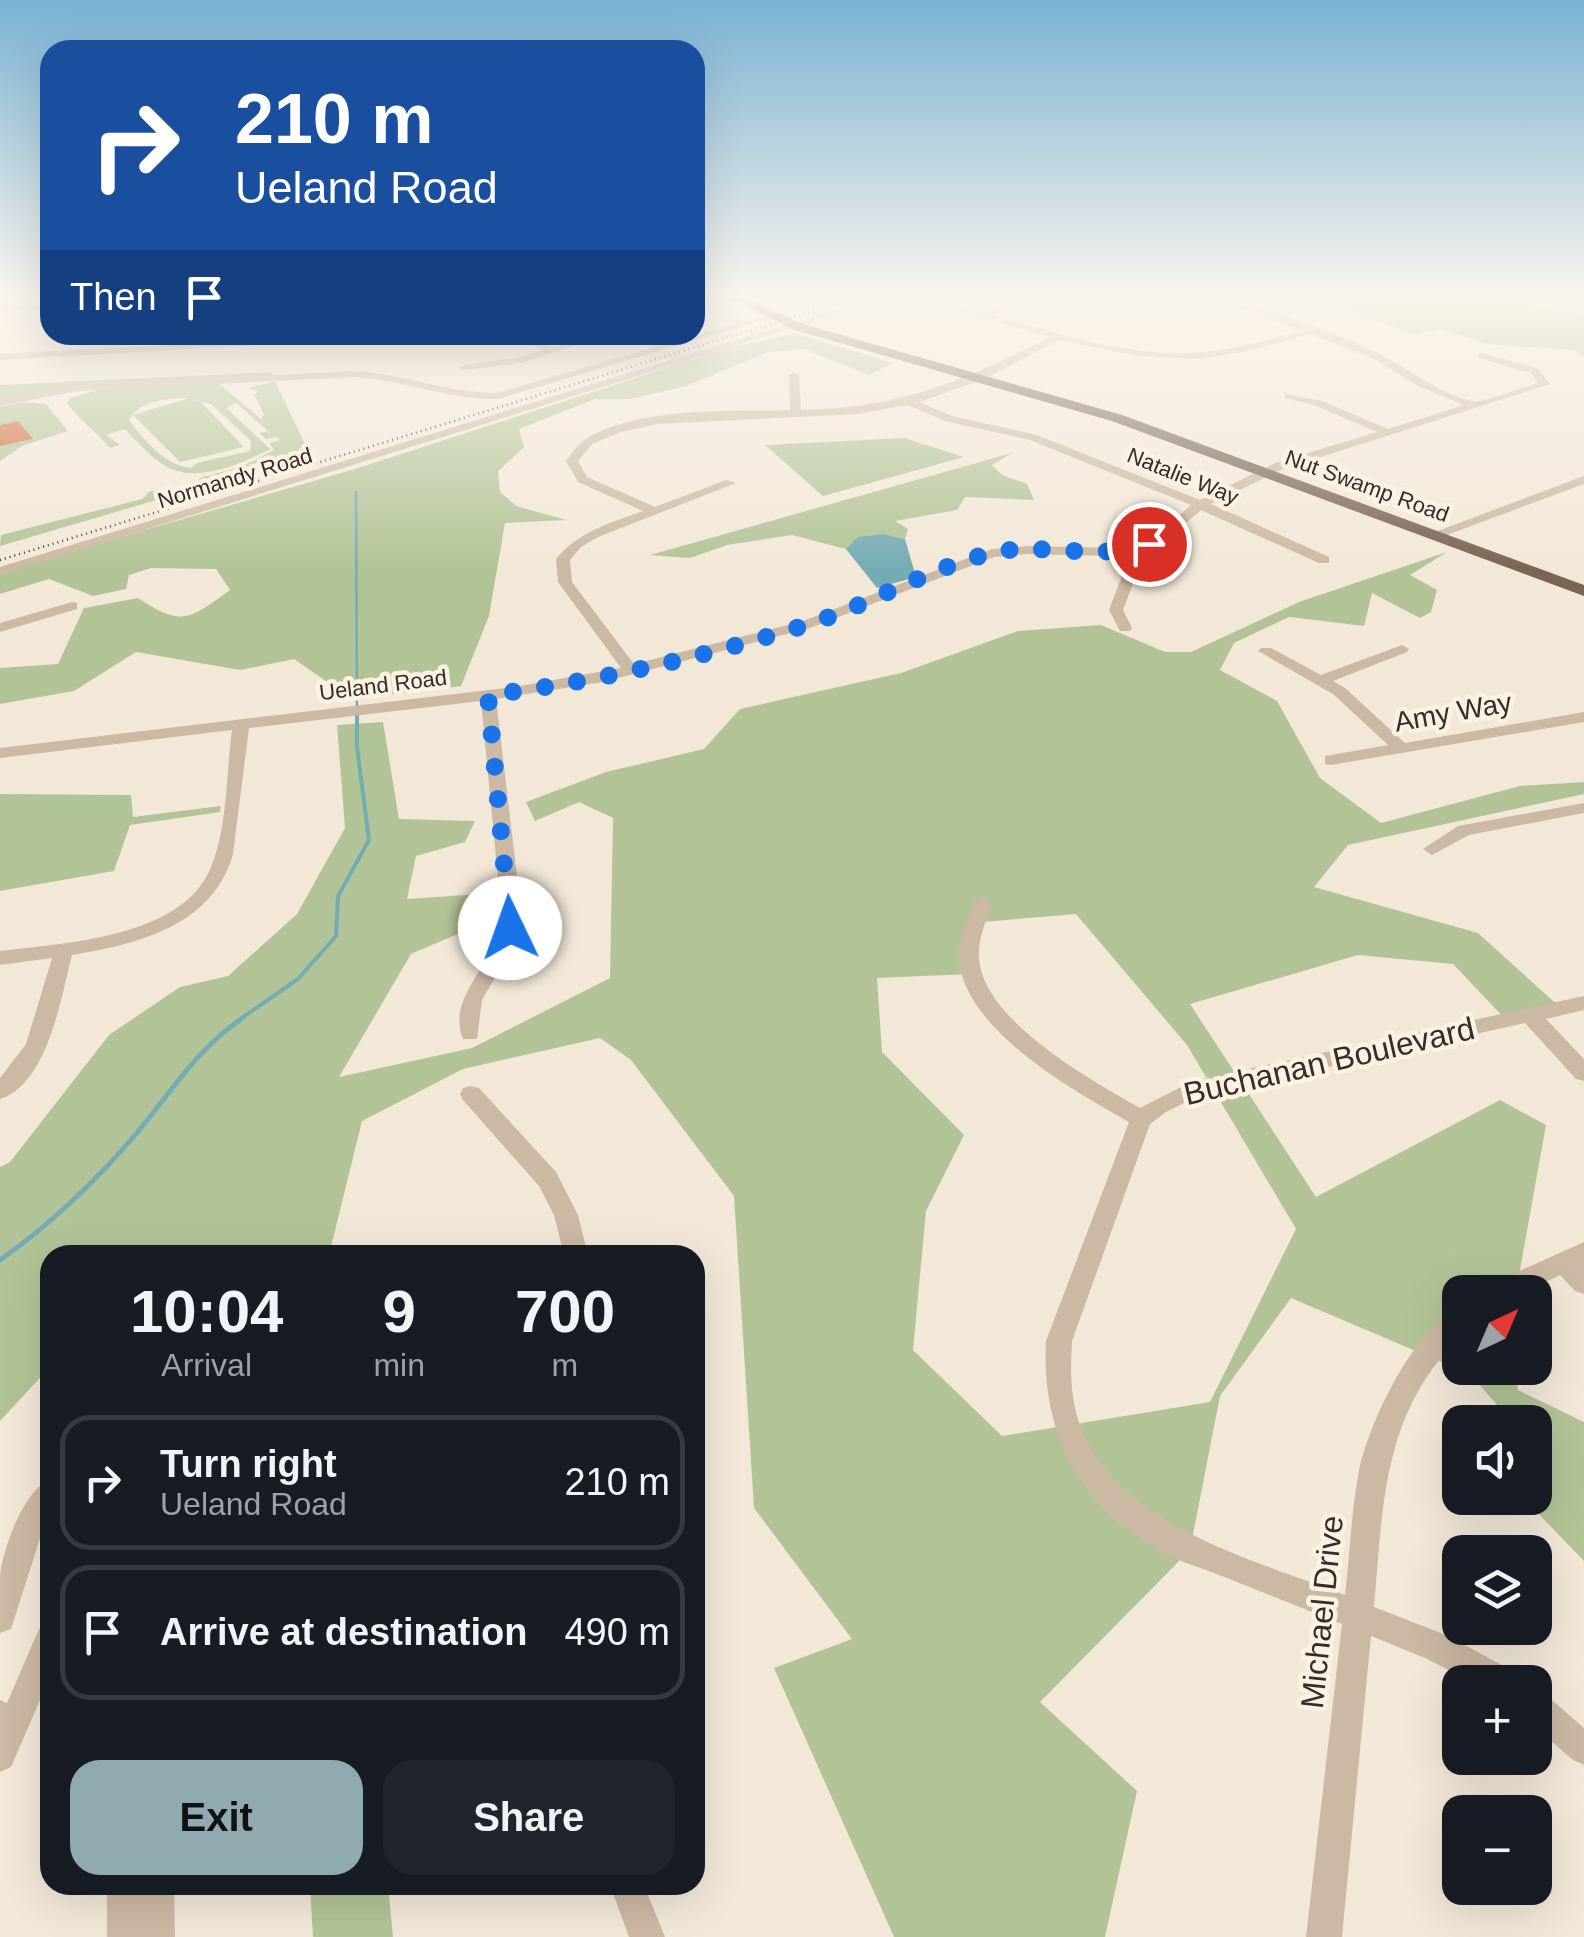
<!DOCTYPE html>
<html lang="en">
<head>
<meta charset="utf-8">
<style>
  body { margin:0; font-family:Arial,sans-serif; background:#20242c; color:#f1f3f6; height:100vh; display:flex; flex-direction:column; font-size:38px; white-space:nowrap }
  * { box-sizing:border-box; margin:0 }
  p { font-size:32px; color:#9ea1a6 }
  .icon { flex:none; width:55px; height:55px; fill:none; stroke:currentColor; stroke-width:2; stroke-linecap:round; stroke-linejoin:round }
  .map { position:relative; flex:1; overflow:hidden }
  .panel { position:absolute; left:40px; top:1245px; width:665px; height:650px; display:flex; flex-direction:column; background:#171b24; border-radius:30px; box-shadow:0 10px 40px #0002 }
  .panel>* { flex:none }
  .banner { position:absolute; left:40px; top:40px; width:665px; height:305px; border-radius:30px; box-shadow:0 10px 40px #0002; background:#1a4fa0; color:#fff; overflow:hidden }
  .needle { width:65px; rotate:44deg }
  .tools { position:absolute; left:1442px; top:1275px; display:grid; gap:20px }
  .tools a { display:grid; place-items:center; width:110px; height:110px; border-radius:20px; background:#171b24; box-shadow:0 10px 40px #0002; font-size:50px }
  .pin { position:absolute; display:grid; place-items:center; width:85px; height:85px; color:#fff; margin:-42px; border:5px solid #fff; border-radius:50%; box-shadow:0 2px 10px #0007 }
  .me { position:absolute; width:110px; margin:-55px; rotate:357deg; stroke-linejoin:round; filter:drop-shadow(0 0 8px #0008) }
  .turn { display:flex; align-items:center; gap:35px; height:210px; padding:0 30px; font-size:45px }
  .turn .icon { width:130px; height:130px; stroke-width:2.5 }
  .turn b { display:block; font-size:70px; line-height:85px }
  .then { display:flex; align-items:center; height:95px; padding:0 30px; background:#0003; gap:20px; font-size:38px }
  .eta { display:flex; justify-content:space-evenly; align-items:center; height:170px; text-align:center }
  .eta b { font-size:60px; font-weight:700; line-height:70px }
  .action { display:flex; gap:20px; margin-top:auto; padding:20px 30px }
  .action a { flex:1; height:115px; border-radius:30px; background:#8fabb1; color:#111; font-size:40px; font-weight:700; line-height:115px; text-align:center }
  .action a+a { background:#20242c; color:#f1f3f6 }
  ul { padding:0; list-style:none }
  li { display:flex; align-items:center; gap:30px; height:135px; margin:0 20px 15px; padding:0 10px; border:5px solid #363941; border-radius:30px }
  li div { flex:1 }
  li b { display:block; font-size:38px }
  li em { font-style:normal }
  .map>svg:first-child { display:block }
</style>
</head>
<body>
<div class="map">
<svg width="1584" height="1937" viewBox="0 0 1584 1937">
  <rect width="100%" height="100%" fill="#f3e8d8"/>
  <g fill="#b2c497" fill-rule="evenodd">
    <path d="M1287,298C1385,298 1489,289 1584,317V358L1575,350L1486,344L1440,329L1414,334L1345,310Z"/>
    <path d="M794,333L892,363L869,375L804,349L768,352L686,386L630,399H595L519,429L524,447L498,471L500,492L516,506L566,520L505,523L489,616L461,686L352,699L294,659L240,670L136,652L74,691L0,704V668L58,664L84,608L138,598C182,627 189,620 230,590L216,569L151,568L129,575L126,589L93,596L49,579L0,594V572L355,469L722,350Z"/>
    <polygon points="271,372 273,376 80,386 0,401 0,385"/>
    <path d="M275,381L310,455L0,546L1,535L142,499L150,491L183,490L203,477L241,467L274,450L269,443L280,440L276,437L266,439L259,433L268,431L236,403L227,408L271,450C258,453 248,461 235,465C177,484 162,469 125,429L106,435L120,445L110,448C97,432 79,420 67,403L70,398L101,389L218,383L261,419L264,414L254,395L258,392L249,388ZM189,398L133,415L180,462L244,447L200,401L192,400L211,404L251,441L250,451L197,463L191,468C163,464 146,442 129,420C139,400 169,398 189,398Z"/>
    <polygon points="24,402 46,404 68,431 22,446 0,461 0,446 32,439 0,425 0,407"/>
    <polygon points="904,438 964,457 823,496 765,445"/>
    <path d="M1012,453L992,465L1002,475L1027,484L1034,500L965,497L957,510L895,521L908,529L905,539C882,533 864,531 846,549L792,535L727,545L690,558L650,555Z"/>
    <path d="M1447,552L1410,575L1437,590L1431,612L1420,618L1372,593L1364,626L1289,617L1234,643L1220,670L1277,701L1320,778L1381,823L1520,786L1584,782V794L1348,845L1314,887L1478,933L1563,1010L1509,1023L1453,964L1358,955L1190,1004L1316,1197L1500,1100L1546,1125L1516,1292H1460V1368H1514L1518,1390L1584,1422V1561L1532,1507L1540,1455L1535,1449V1422H1512L1470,1374L1291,1298L1220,1396L1190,1550L1040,1702L1137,1791L1105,1937H894L774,1668L852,1639L754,1508L734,1196L631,1060L600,1038L463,1069L362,1121L329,1255H218L208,1247L190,1255H50V1367L0,1421V1167L10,1162L109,1035L180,987L228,976L297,914L345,828L337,725L383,722L399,819L475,821L465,842L416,856L407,899L495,893L497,917L411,954L339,1077L472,1048L610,978L613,818L579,802L535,821L526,802L606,772L704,749L740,709L901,673L1018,631L1101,625L1165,652H1191L1299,602ZM1076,914L1187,1045L1296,1229L1210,1402L1002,1436L913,1350L926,1211L964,1135L882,1052L877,978L970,974L982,922Z"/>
    <polygon points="0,794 131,795 133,817 221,806 220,812 130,825 114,871 0,891"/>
    <polygon points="310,1885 388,1885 393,1937 313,1937"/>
  </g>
  <polygon fill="#74acb3" points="883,534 905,539 916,577 877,588 846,549 858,537"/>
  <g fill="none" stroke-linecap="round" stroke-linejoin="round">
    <polyline stroke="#74acb3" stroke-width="2.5" points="356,492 357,716"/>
    <polyline stroke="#74acb3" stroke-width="4" points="236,1022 298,979 336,936 338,896 369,840 357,747 357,714"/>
    <path stroke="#74acb3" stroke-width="5" d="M0,1260C51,1224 95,1182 136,1134C169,1095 197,1049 240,1020"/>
  </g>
  <polygon fill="#d16738" points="18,421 33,439 0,446 0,425"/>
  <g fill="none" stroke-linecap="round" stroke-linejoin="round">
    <g fill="#ccb9a3" fill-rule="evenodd">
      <polygon points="728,298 742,299 695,312 695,306"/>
      <polygon points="872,298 888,298 0,575 0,567"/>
      <path d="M1021,298H1035L993,315C1061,334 1131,359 1204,352C1237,349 1269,339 1302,331L1266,317L1193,298C1243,298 1339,332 1383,356C1412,371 1440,394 1472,401C1486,403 1523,387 1538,383L1531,373L1478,358V354L1482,353L1539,369L1550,384L1283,469L1211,504L1329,557V563H1319L1201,510C1177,531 1157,547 1124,554L1137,573L1123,610L1132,628L1130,631H1120L1109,610L1123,573L1112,556L1027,554L994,557L810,628L603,682L496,699L521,910L516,941L482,1000L477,1039H463C448,1002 483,974 495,942C499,933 500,920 501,910L481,701L249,728L233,854C213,926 138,944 72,955C61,997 48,1084 0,1099V1078L26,1044L52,958L0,965V951C64,943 183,938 211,867C228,825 226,774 232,730L0,758V748L514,687L621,668L558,582L556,559C579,531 610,523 643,511L578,482L566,461C572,453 579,443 587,438C640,407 730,411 790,410L789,375L794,372L799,375L801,410C901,408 963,381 1050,337L942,307V303L983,312ZM1311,334L1374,359L1418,386L1464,405L1388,429L1322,401L1285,394V398L1314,405L1377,432L1275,463L1200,500L1037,435L952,416L919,402L982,380L1060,340L1138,356L1199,359L1242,352ZM908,405L945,421L1030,440L1191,505L1160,532L1136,544L1116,548L1027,546L992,549L800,622L634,664L572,582L570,560L581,547L598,537L736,483L726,480L655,507L587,477L578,461L592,444L621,432L657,424L857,414Z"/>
      <polygon points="50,304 50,310 0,313 0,307"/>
      <path d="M768,314L776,316L498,399C449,400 404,380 356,377L77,391L0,406V400L77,385L356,371C404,374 449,393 497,393Z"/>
      <path d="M509,335C525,335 535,344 549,346C564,349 589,335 607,335L521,363L461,370L460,368L465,365L520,357L542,350Z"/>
      <polygon points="265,340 261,345 0,360 0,354"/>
      <polygon points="1584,476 1584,484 1439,538 1427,535"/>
      <polygon points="72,602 77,603 77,609 0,632 0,623"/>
      <polygon points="1402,645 1409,649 1407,652 1333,681 1345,688 1405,743 1584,712 1584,722 1331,765 1325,764 1325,756 1388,745 1333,694 1258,651 1261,648 1271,648 1321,675"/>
      <polygon points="1584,803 1584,813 1469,835 1432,855 1423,849 1458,826"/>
      <path d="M982,897L991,903C987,920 978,938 979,956C980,1019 1091,1080 1140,1108L1193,1081L1584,996V1010L1546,1019L1584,1059V1081L1576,1079L1525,1023L1198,1096L1166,1112L1150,1124L1072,1341C1071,1362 1070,1382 1074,1403C1096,1521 1250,1558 1345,1595C1350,1554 1351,1511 1359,1471C1368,1425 1414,1326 1460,1309V1337C1382,1413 1383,1506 1374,1607L1446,1635L1513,1671L1518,1682H1472L1425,1658L1371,1636L1342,1937H1306L1342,1624C1299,1607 1257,1590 1214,1573C1196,1566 1175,1560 1158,1550C1078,1504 1041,1432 1046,1341L1129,1122C1072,1090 970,1033 959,963C956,943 968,922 973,903Z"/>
      <polygon points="471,1086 479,1088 556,1172 578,1215 588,1255 564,1255 554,1215 539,1186 463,1100 460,1094 463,1088"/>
      <polygon points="1584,1242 1584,1294 1575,1291 1560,1275 1524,1292 1488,1292 1491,1284"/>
      <path d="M50,1479V1517L44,1526L11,1629L0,1633C0,1614 0,1595 0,1576C2,1550 24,1490 50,1479Z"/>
      <polygon points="50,1625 50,1677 11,1767 0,1772 0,1700 7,1703 39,1629"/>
      <polygon points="1535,1690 1546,1695 1584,1728 1584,1765 1573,1760 1535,1727"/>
      <polygon points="107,1885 174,1885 175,1937 107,1937"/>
      <polygon points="610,1885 644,1885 665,1937 629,1937"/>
    </g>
    <polygon fill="#7a6455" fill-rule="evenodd" points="729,298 745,298 803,324 1122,415 1584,585 1584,596 1112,421 795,330"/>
    <polyline stroke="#372c26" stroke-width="2.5" stroke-dasharray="1 4" stroke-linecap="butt" points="0,560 856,298"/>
  </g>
  <linearGradient id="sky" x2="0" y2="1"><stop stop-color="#79b1d3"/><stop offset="0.52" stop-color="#faf5ed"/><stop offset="1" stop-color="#faf5ed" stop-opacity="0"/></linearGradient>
  <rect width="1584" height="569" fill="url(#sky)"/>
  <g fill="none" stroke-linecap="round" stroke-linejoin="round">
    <path stroke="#1a73e8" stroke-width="18" stroke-dasharray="0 32.4" d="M510,928L488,695C595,682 704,657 806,625C869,605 927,569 991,553C1043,541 1097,562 1149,544"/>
  </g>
  <g text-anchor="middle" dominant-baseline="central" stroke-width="9" stroke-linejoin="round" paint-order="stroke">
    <g font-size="22" fill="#372c26" stroke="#fbf2e4">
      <text transform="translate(1183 476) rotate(22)">Natalie Way</text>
      <text transform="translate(235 478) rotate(-17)">Normandy Road</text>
      <text transform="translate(1367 486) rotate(20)">Nut Swamp Road</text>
      <text transform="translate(383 685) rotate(-7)">Ueland Road</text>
    </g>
    <g font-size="28" fill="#372c26" stroke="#fbf2e4">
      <text transform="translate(1453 712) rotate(-10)">Amy Way</text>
    </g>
    <g font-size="32" fill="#372c26" stroke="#fbf2e4">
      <text transform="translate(1329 1061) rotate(-13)">Buchanan Boulevard</text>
      <text transform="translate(1322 1612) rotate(-84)">Michael Drive</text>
    </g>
  </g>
</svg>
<div class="tools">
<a><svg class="needle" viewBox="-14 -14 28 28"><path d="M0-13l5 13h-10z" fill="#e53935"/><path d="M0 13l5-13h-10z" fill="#9ea1a6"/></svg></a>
<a><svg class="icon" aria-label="sound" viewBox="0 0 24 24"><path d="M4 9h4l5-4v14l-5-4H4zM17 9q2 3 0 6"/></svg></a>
<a><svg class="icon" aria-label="layers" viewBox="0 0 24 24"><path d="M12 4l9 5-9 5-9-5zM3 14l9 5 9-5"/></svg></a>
<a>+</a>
<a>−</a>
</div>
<div class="pin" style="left:1149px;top:544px;background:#d93025"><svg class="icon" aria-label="arrive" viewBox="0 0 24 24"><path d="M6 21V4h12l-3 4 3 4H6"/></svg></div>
<svg class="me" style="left:510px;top:928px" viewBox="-20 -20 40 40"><circle r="19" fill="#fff"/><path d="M0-13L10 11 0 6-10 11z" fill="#1a73e8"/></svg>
<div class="banner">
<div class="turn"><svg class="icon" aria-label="right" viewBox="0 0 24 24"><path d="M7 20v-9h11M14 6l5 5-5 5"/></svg><div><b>210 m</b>Ueland Road</div></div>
<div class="then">Then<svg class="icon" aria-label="arrive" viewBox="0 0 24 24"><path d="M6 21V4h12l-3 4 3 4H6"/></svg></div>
</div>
<section class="panel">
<div class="eta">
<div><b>10:04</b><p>Arrival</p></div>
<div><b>9</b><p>min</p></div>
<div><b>700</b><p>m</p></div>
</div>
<ul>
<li><svg class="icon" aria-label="right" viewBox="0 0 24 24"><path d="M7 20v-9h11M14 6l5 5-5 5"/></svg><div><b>Turn right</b><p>Ueland Road</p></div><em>210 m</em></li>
<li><svg class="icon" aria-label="arrive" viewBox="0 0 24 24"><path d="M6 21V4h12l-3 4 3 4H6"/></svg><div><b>Arrive at destination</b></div><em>490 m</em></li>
</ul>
<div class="action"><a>Exit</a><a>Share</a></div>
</section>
</div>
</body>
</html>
